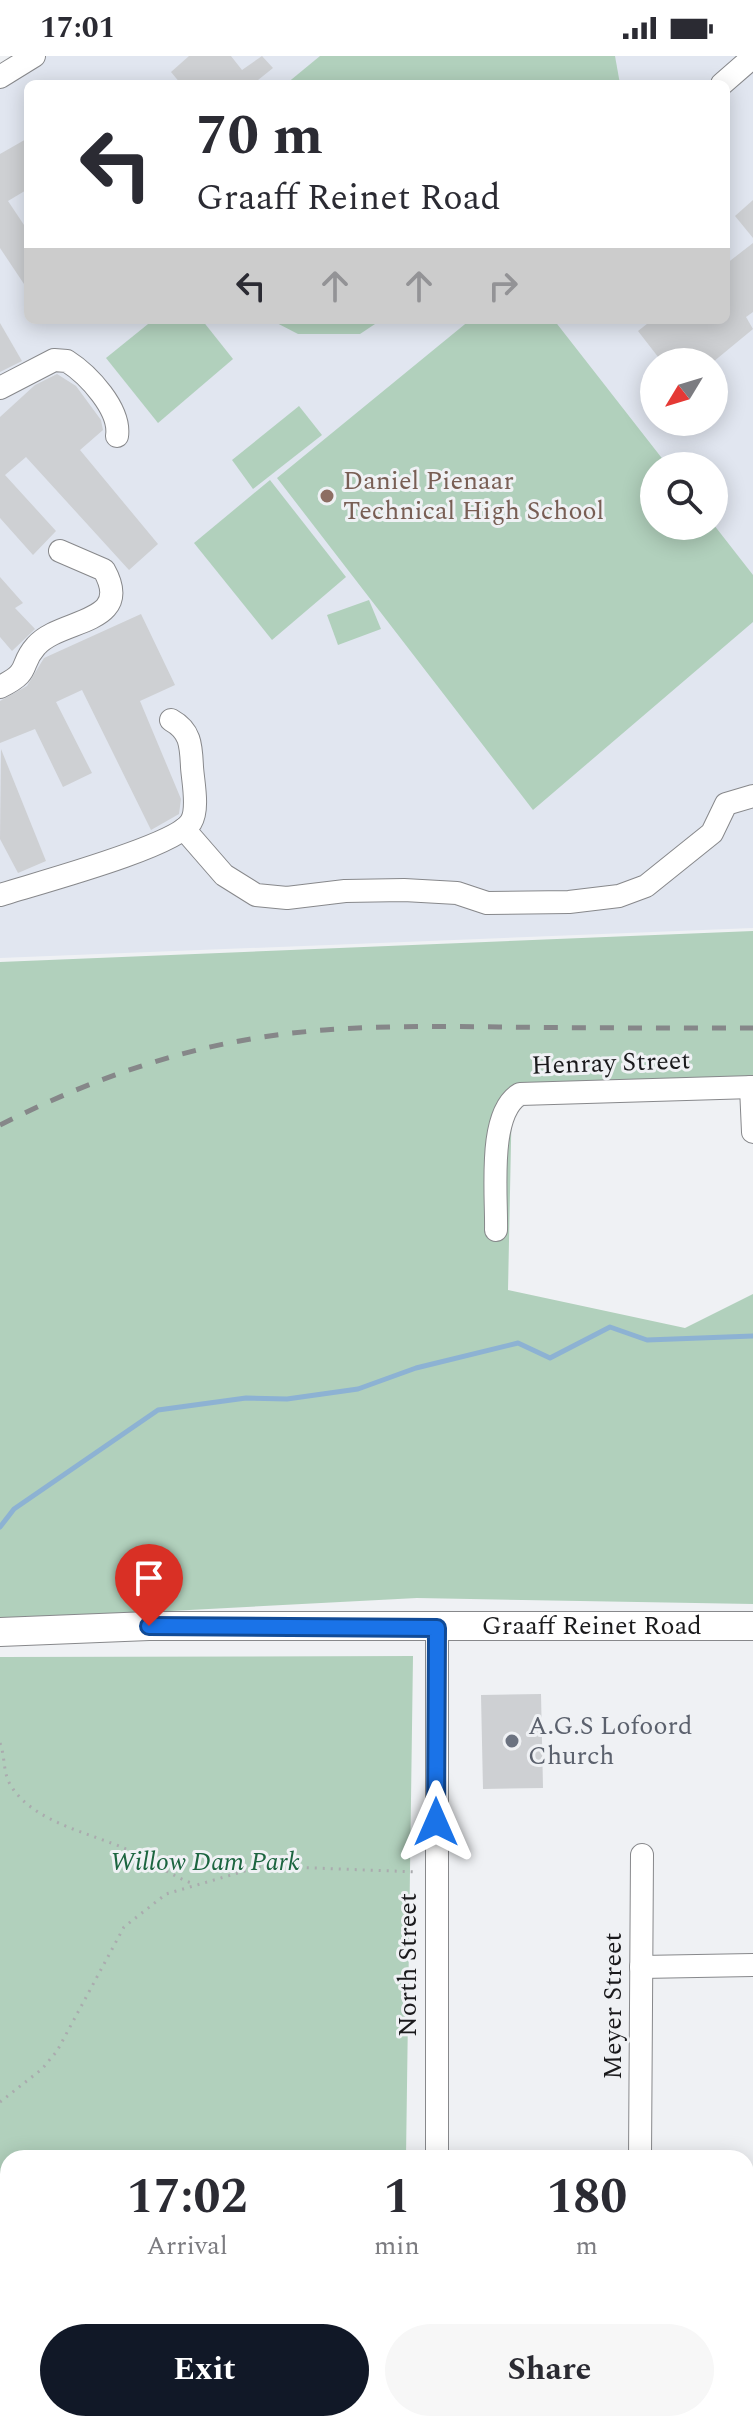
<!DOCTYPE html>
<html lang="en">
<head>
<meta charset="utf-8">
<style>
  body { margin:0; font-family:Spectral,serif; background:#f7f7f7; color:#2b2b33; height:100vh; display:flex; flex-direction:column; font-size:30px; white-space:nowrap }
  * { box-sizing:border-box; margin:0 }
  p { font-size:26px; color:#7c7c81 }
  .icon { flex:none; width:44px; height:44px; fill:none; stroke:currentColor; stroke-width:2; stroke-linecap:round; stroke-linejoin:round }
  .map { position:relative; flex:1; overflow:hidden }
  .details { position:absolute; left:0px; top:2094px; width:754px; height:282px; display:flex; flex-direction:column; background:#fff; border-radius:24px 24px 0 0; box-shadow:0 4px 20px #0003 }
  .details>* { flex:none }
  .banner { position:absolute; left:24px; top:24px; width:706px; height:244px; border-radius:12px; box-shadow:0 4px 20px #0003; background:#fff; color:#2b2b33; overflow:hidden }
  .needle { width:52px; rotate:232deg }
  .buttons { position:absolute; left:640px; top:292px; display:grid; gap:16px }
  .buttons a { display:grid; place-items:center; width:88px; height:88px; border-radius:50%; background:#fff; box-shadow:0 4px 20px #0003; font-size:40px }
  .pin { position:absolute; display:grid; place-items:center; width:68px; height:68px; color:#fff; margin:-82px -34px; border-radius:50% 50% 50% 0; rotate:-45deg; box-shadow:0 0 8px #0007 }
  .pin .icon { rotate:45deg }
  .me { position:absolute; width:88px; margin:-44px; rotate:0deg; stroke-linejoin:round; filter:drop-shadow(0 0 6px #0008) }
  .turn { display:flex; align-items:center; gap:28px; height:168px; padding:0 40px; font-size:36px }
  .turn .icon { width:104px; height:104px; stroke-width:2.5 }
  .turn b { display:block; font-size:56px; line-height:68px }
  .lanes { display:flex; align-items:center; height:76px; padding:0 40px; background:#0003; justify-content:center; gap:40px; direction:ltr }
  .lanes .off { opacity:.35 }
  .eta { display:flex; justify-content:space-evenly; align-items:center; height:136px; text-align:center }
  .eta b { font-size:48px; font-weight:700; line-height:56px }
  .action { display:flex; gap:16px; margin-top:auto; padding:16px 40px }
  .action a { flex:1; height:92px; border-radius:48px; background:#111827; color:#fff; font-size:32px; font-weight:700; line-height:92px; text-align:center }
  .action a+a { background:#f7f7f7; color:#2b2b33 }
  .status { display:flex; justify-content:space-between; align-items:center; height:56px; padding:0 40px; background:#fff; direction:ltr }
  .status svg { height:22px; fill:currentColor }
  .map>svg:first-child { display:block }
</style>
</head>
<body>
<div class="status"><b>17:01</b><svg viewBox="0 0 49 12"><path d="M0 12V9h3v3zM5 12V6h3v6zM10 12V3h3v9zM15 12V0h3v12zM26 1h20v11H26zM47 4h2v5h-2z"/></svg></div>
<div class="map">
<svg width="753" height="2375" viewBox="0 0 753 2375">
  <rect width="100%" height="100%" fill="#eff1f4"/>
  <path fill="#e1e6f0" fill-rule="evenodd" d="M47,0H753V872L0,902V29ZM28,28H726V264H28ZM654,306H714V366H654ZM654,410H714V470H654Z"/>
  <g fill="#b1d0bc">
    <polygon points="320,0 615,0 620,28 286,28"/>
    <polygon points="153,264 202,264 233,303 158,367 106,302"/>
    <polygon points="271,264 381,264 360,278 298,278"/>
    <polygon points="470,264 554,264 668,410 654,410 654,470 714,469 753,519 753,566 533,754 277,422"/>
    <polygon points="299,350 322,379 253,433 232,404"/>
    <polygon points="270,424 346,521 272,584 194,487"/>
    <polygon points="369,544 381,573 338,589 327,559"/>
    <polygon points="753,875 753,1029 512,1038 508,1234 685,1272 753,1238 753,1548 417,1542 0,1564 0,906"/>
    <polygon points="413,1600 406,2102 8,2102 8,2341 0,2346 0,1601"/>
  </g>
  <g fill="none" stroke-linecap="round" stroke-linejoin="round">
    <polyline stroke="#8db2d3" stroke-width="5" points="0,1471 14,1453 158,1354 246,1342 287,1343 358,1333 416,1312 518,1287 550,1302 610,1271 647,1284 753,1280"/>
  </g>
  <g fill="#ced0d3">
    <polygon points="189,0 231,0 242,14 262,0 273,12 253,28 181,28 171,16"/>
    <polygon points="28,82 28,133 8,145 28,175 28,234 0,192 0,98"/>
    <polygon points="753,144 753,182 735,160"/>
    <polygon points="753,187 753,256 746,261 753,273 713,306 662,306 638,275 652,264 726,264 726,208"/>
    <polygon points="0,267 22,305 0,316"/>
    <polygon points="57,318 76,330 101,364 103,374 80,394 158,488 129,514 26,401 5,419 56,475 33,499 0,462 0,361 35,329"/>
    <polygon points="0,521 23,547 15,552 35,573 12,595 0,581"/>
    <polygon points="141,558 175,629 140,645 181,743 179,758 151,774 82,634 56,646 92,717 63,731 35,673 0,687 0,645 27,630 44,602"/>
    <polygon points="1,693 46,805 18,817 0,783"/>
    <polygon points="541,1638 543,1732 483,1733 481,1639"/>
  </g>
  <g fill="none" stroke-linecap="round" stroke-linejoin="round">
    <g stroke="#87888b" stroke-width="24">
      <g id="minor">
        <polyline points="0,21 34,0"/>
        <polyline points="722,28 753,1"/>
        <path d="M0,332L54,304L67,305C89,319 121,354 117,380"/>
        <path d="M0,631C33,615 18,610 36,590C60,562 135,569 104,514L60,495"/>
        <polyline points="184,773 224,819 256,839 287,842 345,835 404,834 457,837 487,847 569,846 619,840 646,830 712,777 726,748 753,740"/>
        <path d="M0,839C34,828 175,791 191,766C199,753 193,726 192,711C191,690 191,675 171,664"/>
        <polyline points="751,1031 753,1076"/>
        <path d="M496,1174C497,1139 487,1057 520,1038L753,1031"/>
        <polyline points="641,1911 753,1909"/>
        <polyline points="437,2102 437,1572"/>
        <polyline points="640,2102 642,1799"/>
        <polyline points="746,2258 753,2258"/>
        <polyline points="438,2368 438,2375"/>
        <polyline points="32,2375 40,2368"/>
      </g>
    </g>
    <g stroke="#87888b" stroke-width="30">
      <g id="major">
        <path id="s1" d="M0,1576L149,1570H753"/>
      </g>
    </g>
    <g stroke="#aaabae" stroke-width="3" stroke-dasharray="2 6" stroke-linecap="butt">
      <path d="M0,1687C6,1703 2,1718 13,1733C37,1767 90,1777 126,1793C148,1803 168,1818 191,1827"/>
      <polyline points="0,2046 42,2013 57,1995 124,1871 166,1838 262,1810 418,1816"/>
    </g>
    <use href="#minor" stroke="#fff" stroke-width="22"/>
    <use href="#major" stroke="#fff" stroke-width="28"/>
    <path stroke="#868789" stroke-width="5" stroke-dasharray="14 14" stroke-linecap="butt" d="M0,1069C83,1027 170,995 263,981C341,969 420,970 499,971C583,972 668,972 753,972"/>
  </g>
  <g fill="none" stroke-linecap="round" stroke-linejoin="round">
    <g stroke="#114b97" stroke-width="20">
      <polyline id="route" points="149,1570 437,1572 436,1766"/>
    </g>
    <use href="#route" stroke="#1a73e8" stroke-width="14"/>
  </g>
  <circle fill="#8d6e63" stroke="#eff1f4" stroke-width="3" cx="327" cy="440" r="8"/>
  <circle fill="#6b7280" stroke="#eff1f4" stroke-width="3" cx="512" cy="1685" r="8"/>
  <g text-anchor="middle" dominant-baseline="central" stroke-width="6" stroke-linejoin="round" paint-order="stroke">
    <g font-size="26" fill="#785e54" stroke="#eff1f4" text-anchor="start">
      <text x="343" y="425">Daniel Pienaar<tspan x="343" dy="30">Technical High School</tspan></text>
    </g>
    <g font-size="26" fill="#1a1a1c" stroke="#eff1f4">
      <text transform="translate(611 1007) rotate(-2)">Henray Street</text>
      <text stroke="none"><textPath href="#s1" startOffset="592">Graaff Reinet Road</textPath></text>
      <text transform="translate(408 1909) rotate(-90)">North Street</text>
      <text transform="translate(613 1950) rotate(-90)">Meyer Street</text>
    </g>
    <g font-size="26" fill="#5b616d" stroke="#eff1f4" text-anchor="start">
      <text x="528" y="1670">A.G.S Lofoord<tspan x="528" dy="30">Church</tspan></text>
    </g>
    <g font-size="26" font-style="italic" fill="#1c6540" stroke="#eff1f4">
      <text x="205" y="1806">Willow Dam Park</text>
    </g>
  </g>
</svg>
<div class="buttons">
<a><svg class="needle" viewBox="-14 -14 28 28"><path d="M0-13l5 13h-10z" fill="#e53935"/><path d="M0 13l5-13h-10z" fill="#7c7c81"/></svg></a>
<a><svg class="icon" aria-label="search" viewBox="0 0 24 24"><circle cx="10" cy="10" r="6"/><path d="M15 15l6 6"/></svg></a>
</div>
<div class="pin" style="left:149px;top:1570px;background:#d93025"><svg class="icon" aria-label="arrive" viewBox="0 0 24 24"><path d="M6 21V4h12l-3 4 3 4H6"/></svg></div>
<svg class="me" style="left:436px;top:1766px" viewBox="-20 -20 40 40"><path d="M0-17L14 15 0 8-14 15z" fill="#1a73e8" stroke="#fff" stroke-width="4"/></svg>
<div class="banner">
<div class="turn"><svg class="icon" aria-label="left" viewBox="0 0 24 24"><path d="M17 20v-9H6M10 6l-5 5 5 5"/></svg><div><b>70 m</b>Graaff Reinet Road</div></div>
<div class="lanes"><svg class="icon" aria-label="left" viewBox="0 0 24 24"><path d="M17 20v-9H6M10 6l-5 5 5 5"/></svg><svg class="icon off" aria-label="ahead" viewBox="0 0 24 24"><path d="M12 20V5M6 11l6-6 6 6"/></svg><svg class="icon off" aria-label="ahead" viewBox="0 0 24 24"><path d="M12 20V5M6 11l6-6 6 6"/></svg><svg class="icon off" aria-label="right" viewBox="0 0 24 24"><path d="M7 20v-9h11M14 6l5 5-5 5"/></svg></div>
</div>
<section class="details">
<div class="eta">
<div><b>17:02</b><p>Arrival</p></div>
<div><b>1</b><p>min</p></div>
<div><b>180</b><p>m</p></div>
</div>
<div class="action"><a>Exit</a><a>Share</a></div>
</section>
</div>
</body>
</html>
